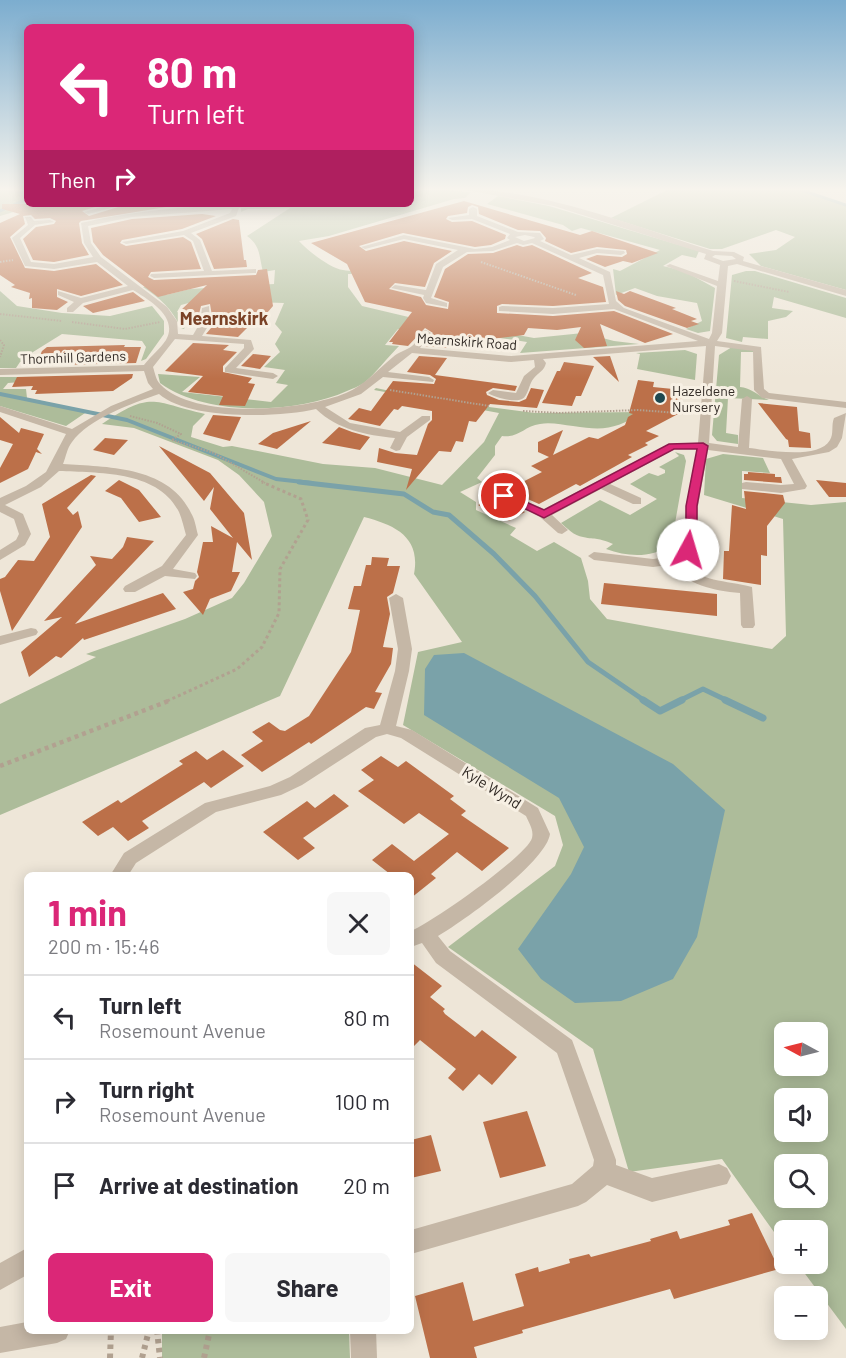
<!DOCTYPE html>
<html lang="en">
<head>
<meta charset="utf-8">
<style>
  body { margin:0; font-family:Barlow,sans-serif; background:#f7f7f7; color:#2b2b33; height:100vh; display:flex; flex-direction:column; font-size:22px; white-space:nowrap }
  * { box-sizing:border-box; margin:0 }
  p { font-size:20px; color:#7c7c81 }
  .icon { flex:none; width:33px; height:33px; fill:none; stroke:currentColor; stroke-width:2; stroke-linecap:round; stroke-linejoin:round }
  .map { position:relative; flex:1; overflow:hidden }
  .drawer { position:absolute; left:24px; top:872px; width:390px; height:462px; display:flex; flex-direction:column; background:#fff; border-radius:9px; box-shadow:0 3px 15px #0003 }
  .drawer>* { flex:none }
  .hud { position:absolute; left:24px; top:24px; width:390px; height:183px; border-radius:9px; box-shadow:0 3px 15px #0003; background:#db2777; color:#fff; overflow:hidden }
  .needle { width:39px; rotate:277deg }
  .controls { position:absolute; left:774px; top:1022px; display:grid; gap:12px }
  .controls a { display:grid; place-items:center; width:54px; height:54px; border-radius:9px; background:#fff; box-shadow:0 3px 15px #0003; font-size:30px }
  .pin { position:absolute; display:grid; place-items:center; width:51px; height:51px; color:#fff; margin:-26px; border:3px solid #fff; border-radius:50%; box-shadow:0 2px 6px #0007 }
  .me { position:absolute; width:66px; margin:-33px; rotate:6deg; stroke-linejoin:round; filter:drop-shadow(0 0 4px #0008) }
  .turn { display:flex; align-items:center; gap:21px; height:126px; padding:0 24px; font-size:27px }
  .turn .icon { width:78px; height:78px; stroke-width:2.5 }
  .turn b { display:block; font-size:42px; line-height:51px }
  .then { display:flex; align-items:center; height:57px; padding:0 24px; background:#0003; gap:12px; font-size:22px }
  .round { display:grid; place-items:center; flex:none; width:63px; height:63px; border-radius:9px; background:#f7f7f7 }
  .summary { display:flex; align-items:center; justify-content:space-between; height:102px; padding:0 24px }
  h1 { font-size:36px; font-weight:700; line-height:45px; color:#db2777 }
  .cta { display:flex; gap:12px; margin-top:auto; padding:12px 24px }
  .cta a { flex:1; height:69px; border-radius:9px; background:#db2777; color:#fff; font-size:24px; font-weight:700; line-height:69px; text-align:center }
  .cta a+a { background:#f7f7f7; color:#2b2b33 }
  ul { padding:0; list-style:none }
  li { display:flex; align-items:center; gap:18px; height:84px; padding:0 24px; border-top:2px solid #e1e1e2 }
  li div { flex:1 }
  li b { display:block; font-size:22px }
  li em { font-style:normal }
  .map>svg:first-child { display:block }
</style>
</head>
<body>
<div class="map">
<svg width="846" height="1358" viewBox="0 0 846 1358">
  <rect width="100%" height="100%" fill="#eee6d8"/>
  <g fill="#adbc9a" fill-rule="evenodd">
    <polygon points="0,189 27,192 27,204 41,204 0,216"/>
    <path d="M423,189L471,192L465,198L454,199L329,236L299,241C307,250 331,269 343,270C358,273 370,268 385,273L348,274V287L362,306L417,319L411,330L398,329L385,345L399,346C387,358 376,373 364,383C359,386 352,389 347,391C296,414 207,417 160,383L158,374L200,377L182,392L271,402L288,385L276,383L285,370L264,367L280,352L275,344L282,332L275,324L284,303L200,300L181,305L177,312L187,314L189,319L184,329L181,328C172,309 160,298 143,287L148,286L158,295H166L190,289L274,284L275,270L263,272C259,257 261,246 247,236L290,208L248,209L241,212V208L250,206L411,204V193Z"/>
    <polygon points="669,189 798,189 846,205 846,290 761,266 749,254 776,250 795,237 776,230 722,249 710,249 611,218"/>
    <polygon points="498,196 549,206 699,251 696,258 682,255 663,266 684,271 715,288 710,331 698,333 686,329 702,321 697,303 657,296 635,288 616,295 613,269 620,271 660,250 581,228 572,231 563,225 487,204"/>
    <polygon points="746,271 755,271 846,298 846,318 774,297 772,308 793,311 786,317 768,321 768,339 743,337 742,342 726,338 732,275"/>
    <polygon points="0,291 17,306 62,313 110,316 152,306 164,321 164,334 146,359 141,361 146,347 142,341 62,334 33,352 30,361 20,362 16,368 0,368"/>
    <polygon points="445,322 534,338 583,333 614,341 639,344 520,353 527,342 436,328"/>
    <path d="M732,347L751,348L754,352H741L740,387C752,388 758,396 769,400L728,398L726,433L738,435V444L717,441L712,435L719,355Z"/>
    <polygon points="685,350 697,354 695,380 637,369 640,354 636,353"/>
    <polygon points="0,377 24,377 21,382 8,383 3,389 26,389 27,398 88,411 66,426 0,406"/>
    <path d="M376,388L428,399L535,413L643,412C616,429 605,431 573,426C562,425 551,422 540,424C524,426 520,438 502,436L495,446V455L477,478L482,482L460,492L476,502V510L516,528L510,535L537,551L554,542L581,558L588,581L590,599L607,619L772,649L786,636L783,519L704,495L706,459L723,454L763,458L770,473L742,471V498L811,505L846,502V1329L797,1263H818V1230H784V1246L722,1159L629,1172L593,1049L448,947L555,866L563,845L555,816L403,725L418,652L462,642L414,574C421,537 395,525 364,517L280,696L0,815V704L96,657L86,654L185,619L232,598L244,583L272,536L264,502L239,475L218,460L134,428L102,424C152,390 152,402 205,414L193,426L191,437L223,447L232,446L323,464L375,468L442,485L484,442L499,413L374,390ZM784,1032H818V1065H784ZM784,1098H818V1131H784ZM784,1164H818V1197H784Z"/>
    <path d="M675,452L684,455L686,461L671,546C650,558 628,557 606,549L613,544C597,537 597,540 583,537C574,536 567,528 561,523L600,500L630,515L657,499L630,484L649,473L658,476L665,473V470L659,467L679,456Z"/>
    <polygon points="162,1331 349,1331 350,1358 162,1358"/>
  </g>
  <polygon fill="#7aa2a9" points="464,653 673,764 725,810 697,937 673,979 621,1001 575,1003 541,979 518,949 571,874 584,847 559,798 424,715 425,669 434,655"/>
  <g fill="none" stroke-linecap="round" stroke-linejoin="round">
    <g stroke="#7aa2a9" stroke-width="3">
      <polyline points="0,189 27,193"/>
      <polyline points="798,189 846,205"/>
      <polyline points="0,211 27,199"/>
    </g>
    <polyline stroke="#7aa2a9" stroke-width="4" points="0,394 127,420 276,479 312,483"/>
    <g stroke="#7aa2a9" stroke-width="5">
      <polyline points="299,482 404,494 433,512 449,515 494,554 535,596 588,662 645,701"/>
      <polyline points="679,701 703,689 728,701"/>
    </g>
    <g stroke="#7aa2a9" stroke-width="7">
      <polyline points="643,700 660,711 682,700"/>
      <polyline points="725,700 763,718"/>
    </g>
  </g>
  <g fill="#bc7049">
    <polygon points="464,201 580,235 592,231 658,253 632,263 623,261 605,267 586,259 597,255 622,257 627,254 626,250 597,247 571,253 545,241 546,238 540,231 518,230 479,214 478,207 472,205 468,207 467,213 448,216 446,219 452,222 472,221 506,235 505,239 491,245 475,247 403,233 359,246 366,251 404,241 452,251 434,263 425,287 395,283 389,289 421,297 426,305 448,309 449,302 434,297 445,269 468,254 493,253 517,245 523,247 532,245 592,273 578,278 603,287 606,302 553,306 502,304 497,306 497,313 553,316 614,311 673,334 645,343 600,324 607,346 584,348 575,340 581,327 557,330 528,328 524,335 448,344 448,348 424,346 433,333 425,328 408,346 392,344 393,342 389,342 412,312 365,302 347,264 311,243"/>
    <polygon points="2,204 105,204 82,211 89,216 128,204 166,207 81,221 79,223 82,243 89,255 54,262 33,260 23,239 36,227 54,224 56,221 50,218 35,219 31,215 23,216 25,224 10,237 25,268 54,271 96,264 123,285 81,296 57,289 57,297 68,302 57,310 32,308 32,298 29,299 30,293 11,287 15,285 0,275 0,223 20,214 2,209"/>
    <polygon points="202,214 216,216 182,229 122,240 120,243 126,246 183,237 191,242 201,269 151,272 148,277 154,280 256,275 258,270 267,269 273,306 261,320 254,321 238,337 206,334 221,316 212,316 210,304 201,306 199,314 179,312 207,285 158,297 103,255 93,242 91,228 132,219"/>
    <polygon points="233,219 239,220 244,260 246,260 247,267 214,269 202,239 196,234"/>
    <polygon points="616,291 624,294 630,291 676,308 672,309 697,319 691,321 699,324 687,328 625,306 618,300"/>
    <polygon points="133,292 145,301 93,313 83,306"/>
    <polygon points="193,343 229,345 223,350 237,352 223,366 223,372 252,378 248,383 255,384 245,406 219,405 223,396 188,392 203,376 165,371"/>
    <polygon points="125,345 124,347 141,347 136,363 22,366 24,362 37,362 42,351 47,347"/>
    <polygon points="253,354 271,356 260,369 241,366"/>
    <polygon points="419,356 447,358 435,375 517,386 515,391 493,388 486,392 487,395 499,400 519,402 526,399 531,388 544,390 537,408 490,404 476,422 469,421 463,442 456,441 451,452 439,451 406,490 412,469 377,462 379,448 395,453 417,455 428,424 432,420 432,411 402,406 398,410 394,409 380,426 348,419 359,408 371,411 393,381 434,384 436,379 430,375 407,372"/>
    <polygon points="610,356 619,382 593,357"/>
    <polygon points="564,362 594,366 581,396 576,396 572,406 542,403 557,371 560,371"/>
    <polygon points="133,374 132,378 113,391 35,394 37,390 31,390 33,386 12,387 17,377"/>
    <polygon points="638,380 654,382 653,387 683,390 678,414 646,431 659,436 645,443 648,445 628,455 632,457 580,486 576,484 539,504 507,490 542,472 531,466 549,457 538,452 538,442 563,430 553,455 589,437 598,439 625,425 628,417 633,414 629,413"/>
    <polygon points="758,403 797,407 799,431 810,433 811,448 789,447 788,440 786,439"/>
    <polygon points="213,415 241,417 230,441 203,434"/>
    <polygon points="0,417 19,433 21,428 44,434 37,449 42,454 36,452 28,469 0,483 0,468 13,444 0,440"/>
    <polygon points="311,421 277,449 258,444 273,433"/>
    <polygon points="339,427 352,432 370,437 360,450 322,443"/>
    <polygon points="105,438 128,440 114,455 93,450"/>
    <polygon points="159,446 210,473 244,513 252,560 237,542 232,572 240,572 231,591 210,599 203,615 183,592 193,589 195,581 199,577 197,572 203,542 213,542 211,526 233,538 210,509 214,487 204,501"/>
    <polygon points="748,472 775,474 775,477 781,477 782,483 744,480 744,474 748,474"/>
    <polygon points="91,475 96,476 67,508 73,515 78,511 82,527 12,631 0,591 0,579 5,577 18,560 34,561 50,537 42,504"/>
    <polygon points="119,480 139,490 161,517 139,522 121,498 105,491"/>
    <polygon points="816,480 846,483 846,497 829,497"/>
    <polygon points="744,491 783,495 785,503 767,526 767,556 761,555 761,585 723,579 724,551 729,551 732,505 746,509"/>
    <polygon points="496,496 497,498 525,512 509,521 478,505"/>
    <polygon points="127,537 154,541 75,624 163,593 176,609 84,640 83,638 61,658 56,656 29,677 21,652 62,617 44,621 96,565 90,556 112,559 123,547"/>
    <polygon points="372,557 389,558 387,566 400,566 393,593 387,597 390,614 383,647 393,648 391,664 375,692 382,693 374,709 366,707 311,744 309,742 262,772 241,755 263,741 252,732 269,722 280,730 285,731 309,716 351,652 360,610 348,609 354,586 361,586 366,565 371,565"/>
    <polygon points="604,583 717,594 717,616 601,604"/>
    <polygon points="223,750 244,766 211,788 204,782 142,821 149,828 128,841 113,827 98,836 82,822 118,800 121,803 183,764 179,761 196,751 207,760"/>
    <polygon points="381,756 398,767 406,761 454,796 450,799 466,811 461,815 509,848 482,871 457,852 431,874 436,878 411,898 411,874 390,874 372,860 392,844 414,861 449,834 419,813 404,824 358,791 374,780 361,770"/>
    <polygon points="334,794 349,806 303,838 315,848 298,860 263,832 307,801 315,808"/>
    <polygon points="411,962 442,986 430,997 445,1009 443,1011 445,1014 475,1037 482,1030 517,1057 492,1085 479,1074 463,1091 448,1078 456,1069 420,1040 411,1049"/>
    <polygon points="527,1111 546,1166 500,1178 483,1122"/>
    <polygon points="431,1135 441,1171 411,1178 411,1140"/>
    <polygon points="752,1213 779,1269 674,1299 670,1289 522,1330 523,1333 474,1347 477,1358 430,1358 415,1296 463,1282 473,1321 524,1306 515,1274 538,1267 539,1272 570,1263 569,1259 589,1254 591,1257 651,1241 650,1239 677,1231 680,1239 730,1225 728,1220"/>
  </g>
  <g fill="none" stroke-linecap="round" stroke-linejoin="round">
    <g stroke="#b1a190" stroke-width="2" stroke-dasharray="1.5 1.5" stroke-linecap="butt">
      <polyline points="0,262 13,260"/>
      <polyline points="481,262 576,295"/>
      <polyline points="734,281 789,292"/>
      <polyline points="0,314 62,321"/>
      <polyline points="72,322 125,329 160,322"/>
      <polyline points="0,340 4,345 0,357"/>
      <polyline points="390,390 489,406"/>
      <polyline points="523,411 559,413 638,410 692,414"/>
      <polyline points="130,416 157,423 181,434 172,440"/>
      <polyline points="172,440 214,453 265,483"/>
    </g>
    <polyline stroke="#b1a190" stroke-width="3" stroke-dasharray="3 3" stroke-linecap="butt" points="167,701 237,669 262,647 279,613 280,569 308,520 301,499 262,482"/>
    <polyline stroke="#b1a190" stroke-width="4.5" stroke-dasharray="4 4" stroke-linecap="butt" points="0,766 171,700"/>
    <g stroke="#b1a190" stroke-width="6" stroke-dasharray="4.5 4.5" stroke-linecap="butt">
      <polyline points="157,1330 160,1358"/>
      <polyline points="110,1358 111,1330"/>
      <polyline points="142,1358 149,1330"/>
      <polyline points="204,1358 210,1330"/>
    </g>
    <g fill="#c5b7a6" fill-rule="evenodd">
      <polygon points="411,189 416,189 411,192"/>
      <path d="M460,189C542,189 634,226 713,251L734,252L744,257L743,261L846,290V296L737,264L728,266L722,333L717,341L761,347L764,389L769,393L846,402V408L762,398L754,390L753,351L715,346L709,443L738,447L742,399L747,396L752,399L749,448C767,450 819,460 830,440C834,434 831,425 834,418L846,413L842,438L837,447L829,452L792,459L807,486L805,489L781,493L742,489V483L746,482L781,485L794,484L781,459L708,450L698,506L697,540L693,553L679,562C701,582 725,580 752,587L755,625L753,628H743L741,625L740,593C713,591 688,584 668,565L653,567L594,560L588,556L594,552L653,559L668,557L682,548L686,506L697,449H675L610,484L641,498V504H633L601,489L552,515L568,530L562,534L558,533L540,517L498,496L504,492L508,493L544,509L669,444L698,443L706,346L543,359L546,363C544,371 539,372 534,378C529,383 528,397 522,399C515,403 493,397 488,393L493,390L516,393L524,376L535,367L534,360L511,362L412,353L388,372L429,377L434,380L433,382L383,377L361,394L325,407L350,423L400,432L422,416H430V420L407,437L400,450L396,451L390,448L395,438C366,435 338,430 316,409C279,418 188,420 159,394C133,403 88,419 72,442C67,448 66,457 63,464C107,467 169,466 191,513C195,519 196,528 198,535L173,569L195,573L197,576L195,579L165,576L135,592H125L123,589L125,586L162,566L186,535C184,528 182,519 179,512C158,470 98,473 59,471L41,487L5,505L23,514L31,534L25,545L0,560V550L16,540L19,534L14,519L0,512V498L26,486L46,472L66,434L0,412V406L72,429L111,406L153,389L148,383L144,371L0,375V369L144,365C151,356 160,349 166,340C179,317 149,300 133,290L83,303L73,312H67V308L74,302L58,295V291L81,298L128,286L97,262L54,269L25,266L12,238L28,225L25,217H31L34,221L50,220L54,222L35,225L20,238L31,262L54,264L93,257L84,243L81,223C151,207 221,204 293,204L289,206L239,208L236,216L191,233L200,240L212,271L256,269V273H253L154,278L150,276L151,274L204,271L193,241L184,235L126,244L122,242L183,231L230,213L232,209L132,217L88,226L91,243L101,257L167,307L177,321L178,334L193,335L200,323L202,308L209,306L210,323L202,336L251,340L254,349L236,368L273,373L278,376L273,379L225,372V368L244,348V344L175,339L153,367C155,373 156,380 160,384C193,420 304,411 346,393C365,385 377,370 393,357C398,352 407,350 412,346C416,343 420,335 423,331L426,330L431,333L420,348L511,356L698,341L614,309L553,314L499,311V307L502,306L553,308L609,304L603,275L532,243L523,245L517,243L493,251L467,252L443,267L431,298L447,303V307L426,303L423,298L424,295L391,288L395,285L426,290L436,264L458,250L404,239L365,249L361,247L404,235L475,249L492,247L510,240L507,238L510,234L472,219L452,220L448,218L469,215V209L473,207L477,209V216L518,232L540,233L544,239L540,241L571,255L597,249L624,251L625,253L621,255L597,253L579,258L610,272L616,301L624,308L709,339L712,333L717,286L666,266L670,264L718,281L720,265L704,259L706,254L554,206ZM525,235L534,237L535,238L524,241L515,237ZM715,255L732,256L736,259L723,261L712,257Z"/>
      <polygon points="113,204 126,204 88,214 84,212"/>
      <path d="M396,594L403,598L412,649L409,671L396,726L412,730L538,808L550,834C546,862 464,921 438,936L450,951L572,1040L616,1160V1165L652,1178L719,1164L727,1168L731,1176L727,1184L652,1202L607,1185L586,1202L578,1206L411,1254V1230L572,1184L593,1166L594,1160L557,1053L436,963L422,943L411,947V931C431,923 527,856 532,838C534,830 529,823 526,816L401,738L387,734L376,737L302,785L281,795L216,812L136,863L129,874H111L124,853L205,803L270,786L290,777L365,728L380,725L395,671L398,649L389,598Z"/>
      <polygon points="31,628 36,629 38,632 36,635 0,645 0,636"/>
      <polygon points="27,1248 27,1275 0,1290 0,1263"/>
      <polygon points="27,1322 27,1330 70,1330 66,1339 57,1343 0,1353 0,1327"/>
      <polygon points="350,1330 376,1330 377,1358 351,1358"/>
    </g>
  </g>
  <linearGradient id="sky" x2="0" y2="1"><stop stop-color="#7cadcf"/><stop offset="0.5" stop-color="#f7f4ed"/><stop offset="1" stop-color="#f7f4ed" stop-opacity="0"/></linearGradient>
  <rect width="846" height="379" fill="url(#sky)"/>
  <polygon fill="#db2777" stroke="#8e194d" stroke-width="1.5" points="703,443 708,446 697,506 697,540 692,552 684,552 683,550 686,540 686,506 697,449 674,449 544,518 499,496 500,494 508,494 544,510 669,444"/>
  <circle fill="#1f484f" stroke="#f7f0e4" stroke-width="2" cx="660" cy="398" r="6"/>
  <g text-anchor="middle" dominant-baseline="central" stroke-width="6" stroke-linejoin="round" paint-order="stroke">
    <g font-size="14" fill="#322b26" stroke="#f7f0e4">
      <text transform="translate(467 341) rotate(4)">Mearnskirk Road</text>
      <text transform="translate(73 357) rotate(-2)">Thornhill Gardens</text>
    </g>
    <g font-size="14" fill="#322b26" stroke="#f7f0e4" text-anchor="start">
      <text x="672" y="390">Hazeldene<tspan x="672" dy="16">Nursery</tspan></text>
    </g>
    <g font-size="15" fill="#322b26" stroke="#f7f0e4">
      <text transform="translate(492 787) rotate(32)">Kyle Wynd</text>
    </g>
    <g font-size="18" font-weight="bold" fill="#7a4226" stroke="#f7f0e4">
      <text x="224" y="318">Mearnskirk</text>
    </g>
  </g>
</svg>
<div class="controls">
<a><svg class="needle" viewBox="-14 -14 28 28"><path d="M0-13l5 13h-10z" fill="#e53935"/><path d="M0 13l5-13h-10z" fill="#7c7c81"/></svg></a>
<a><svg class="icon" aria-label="sound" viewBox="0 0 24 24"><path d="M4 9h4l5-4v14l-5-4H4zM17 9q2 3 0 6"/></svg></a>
<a><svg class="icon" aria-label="search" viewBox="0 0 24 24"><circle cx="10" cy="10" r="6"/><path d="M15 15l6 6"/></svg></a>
<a>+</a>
<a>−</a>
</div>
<div class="pin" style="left:504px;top:496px;background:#d93025"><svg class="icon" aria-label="arrive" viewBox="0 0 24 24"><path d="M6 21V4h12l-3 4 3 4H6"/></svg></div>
<svg class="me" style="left:688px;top:550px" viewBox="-20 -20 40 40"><circle r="19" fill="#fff"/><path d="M0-13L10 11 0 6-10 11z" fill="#db2777"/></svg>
<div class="hud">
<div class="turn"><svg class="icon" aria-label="left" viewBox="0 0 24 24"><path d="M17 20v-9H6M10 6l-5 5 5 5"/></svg><div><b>80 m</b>Turn left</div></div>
<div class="then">Then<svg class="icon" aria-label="right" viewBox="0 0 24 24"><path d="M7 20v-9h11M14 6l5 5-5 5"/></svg></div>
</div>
<section class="drawer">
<div class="summary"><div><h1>1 min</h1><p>200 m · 15:46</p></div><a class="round"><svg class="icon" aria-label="close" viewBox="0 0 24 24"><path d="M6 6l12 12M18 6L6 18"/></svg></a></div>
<ul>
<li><svg class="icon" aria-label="left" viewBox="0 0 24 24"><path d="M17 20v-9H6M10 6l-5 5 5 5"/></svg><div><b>Turn left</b><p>Rosemount Avenue</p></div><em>80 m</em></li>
<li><svg class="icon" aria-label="right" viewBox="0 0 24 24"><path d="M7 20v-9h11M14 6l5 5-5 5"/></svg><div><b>Turn right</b><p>Rosemount Avenue</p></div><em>100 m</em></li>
<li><svg class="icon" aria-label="arrive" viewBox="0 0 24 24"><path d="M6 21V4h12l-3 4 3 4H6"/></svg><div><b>Arrive at destination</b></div><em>20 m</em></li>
</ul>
<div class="cta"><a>Exit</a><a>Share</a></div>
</section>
</div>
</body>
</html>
